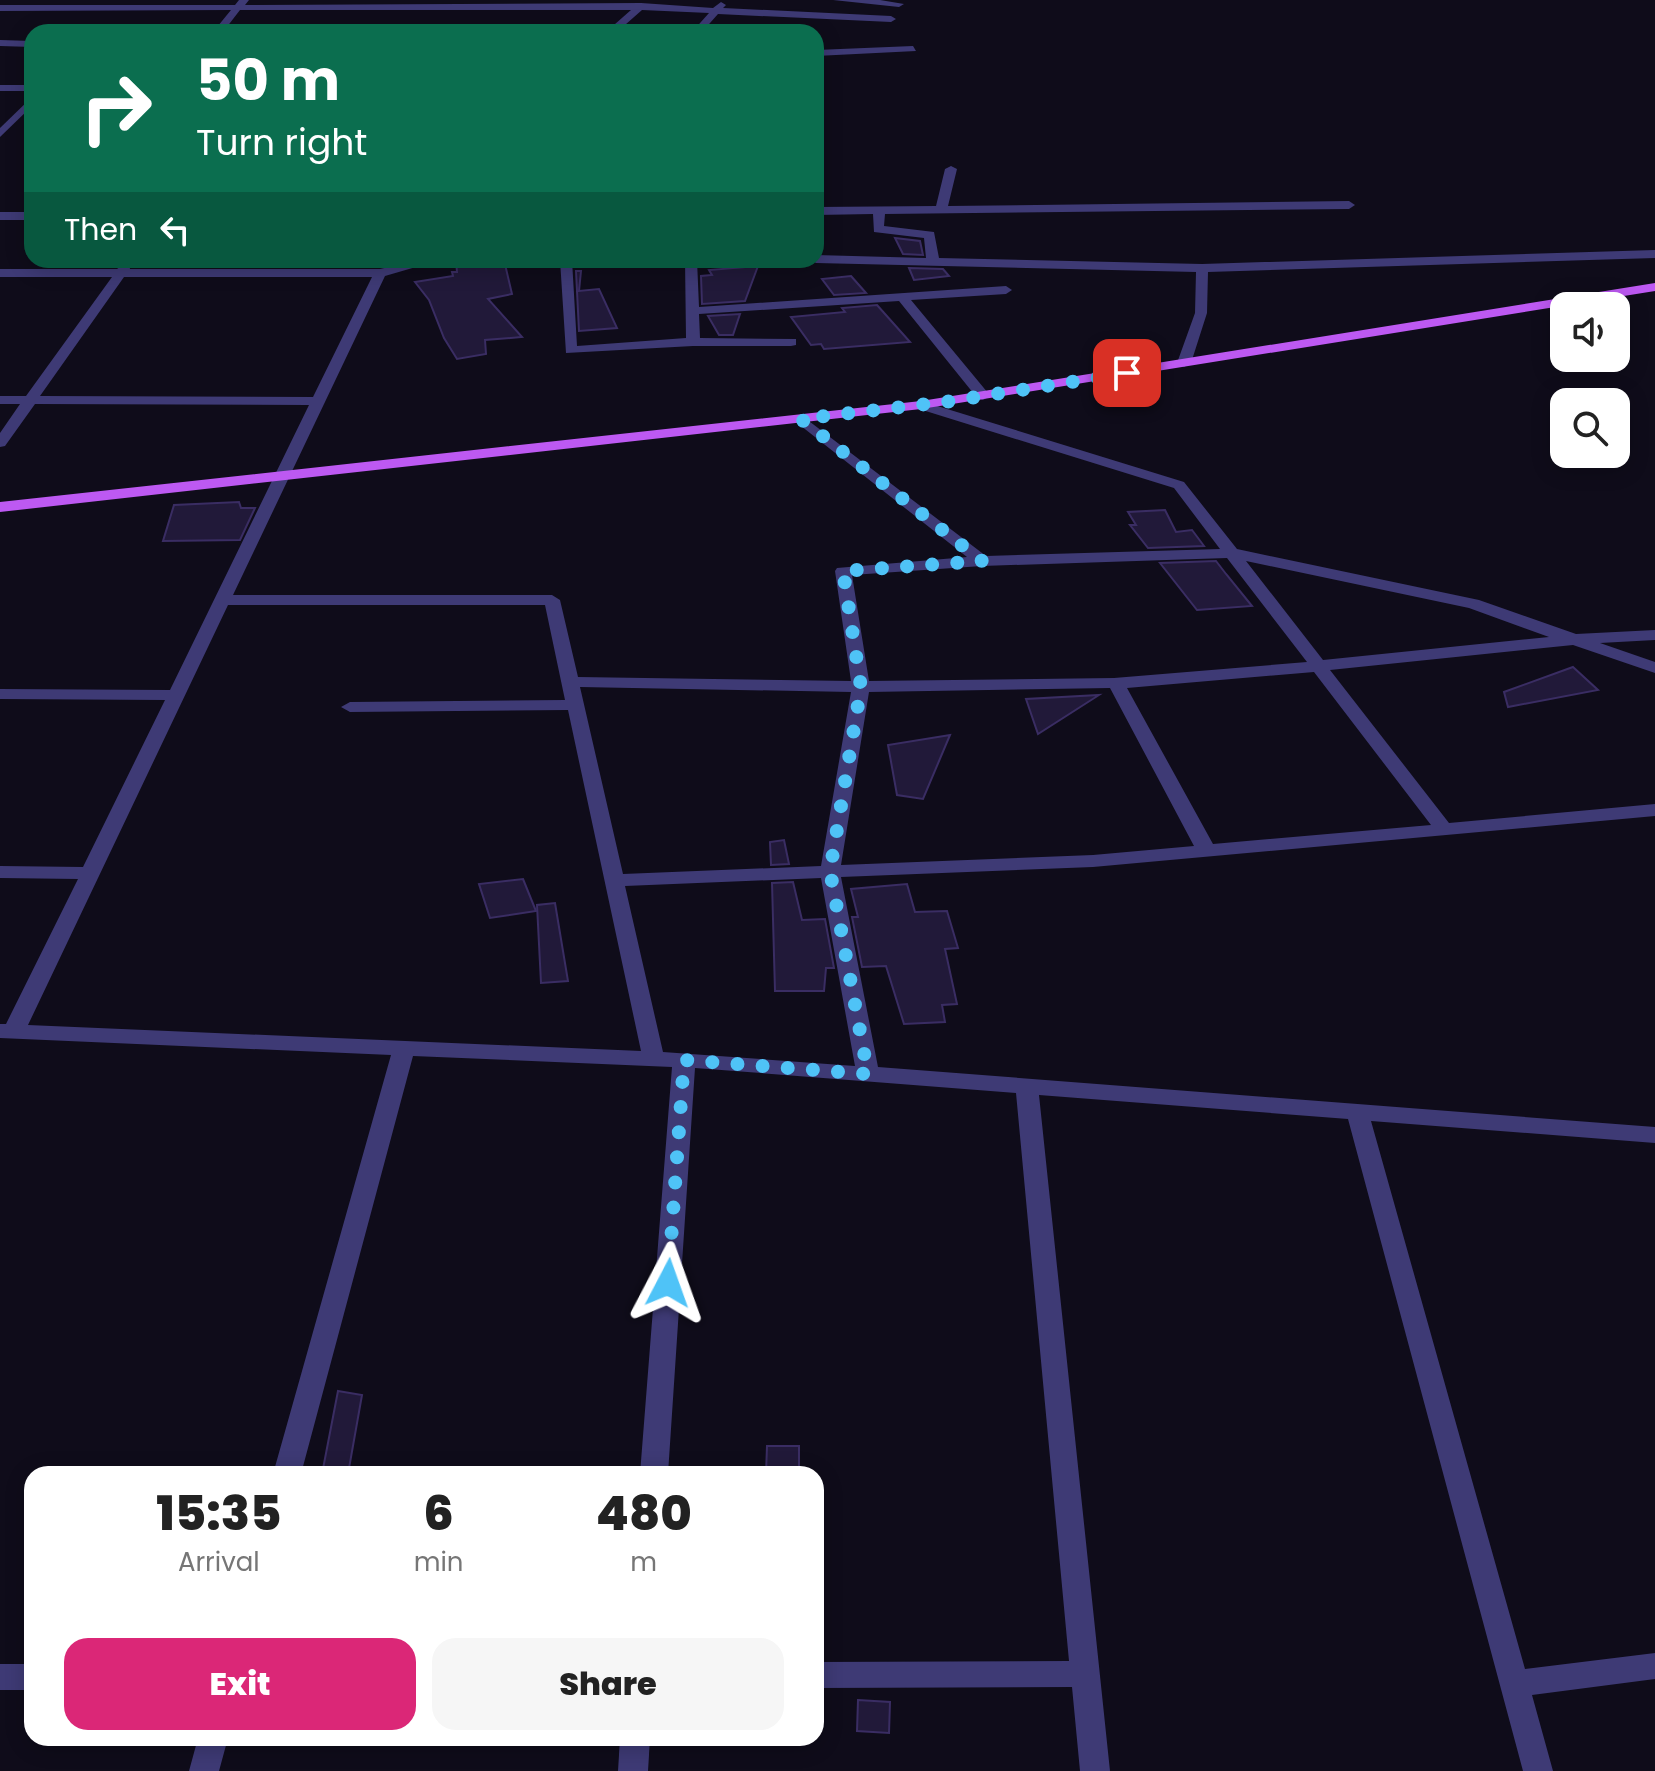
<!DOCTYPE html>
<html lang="en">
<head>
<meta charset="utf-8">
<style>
  body { margin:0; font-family:Poppins,sans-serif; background:#f6f6f6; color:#222; height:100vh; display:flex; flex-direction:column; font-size:30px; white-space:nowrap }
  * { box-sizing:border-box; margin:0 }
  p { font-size:26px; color:#767676 }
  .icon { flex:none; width:44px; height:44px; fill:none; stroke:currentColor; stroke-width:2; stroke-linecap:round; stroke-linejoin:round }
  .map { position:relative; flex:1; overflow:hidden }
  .details { position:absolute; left:24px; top:1466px; width:800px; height:280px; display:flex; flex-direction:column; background:#fff; border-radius:24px; box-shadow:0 4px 20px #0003 }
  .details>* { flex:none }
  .banner { position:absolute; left:24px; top:24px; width:800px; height:244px; border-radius:24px; box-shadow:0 4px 20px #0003; background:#0b6e4f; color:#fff; overflow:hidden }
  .tools { position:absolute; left:1550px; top:292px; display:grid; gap:16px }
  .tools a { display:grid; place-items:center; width:80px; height:80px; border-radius:16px; background:#fff; box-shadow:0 4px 20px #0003; font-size:40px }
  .pin { position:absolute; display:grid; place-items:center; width:68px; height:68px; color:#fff; margin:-34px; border-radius:16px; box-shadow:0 4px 12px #0006 }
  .me { position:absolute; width:88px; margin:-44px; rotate:4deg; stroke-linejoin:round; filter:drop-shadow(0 0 6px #0008) }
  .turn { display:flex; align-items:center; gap:28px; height:168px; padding:0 40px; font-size:36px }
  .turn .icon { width:104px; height:104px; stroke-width:2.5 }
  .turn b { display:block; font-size:56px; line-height:68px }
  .then { display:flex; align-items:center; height:76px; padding:0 40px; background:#0003; gap:16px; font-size:30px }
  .eta { display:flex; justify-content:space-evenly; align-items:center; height:136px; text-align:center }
  .eta b { font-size:48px; font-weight:800; line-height:56px }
  .cta { display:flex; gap:16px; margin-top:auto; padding:16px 40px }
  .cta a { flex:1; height:92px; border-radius:24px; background:#db2777; color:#fff; font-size:32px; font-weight:800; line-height:92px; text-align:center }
  .cta a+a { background:#f6f6f6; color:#222 }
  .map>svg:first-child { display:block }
</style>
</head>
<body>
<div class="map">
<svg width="1655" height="1771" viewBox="0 0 1655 1771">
  <rect width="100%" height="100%" fill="#0f0c1a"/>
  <g fill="#211939" stroke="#3a2d63" stroke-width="2">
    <polygon points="895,238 920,241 923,255 903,254"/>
    <polygon points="504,260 512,294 488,299 522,337 485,340 486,354 457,359 444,338 429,300 415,282 453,276 452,272 457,272 456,261"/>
    <polygon points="758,266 745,301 702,304 701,276 712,275 709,270"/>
    <polygon points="909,268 943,269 949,276 914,280"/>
    <polygon points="576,271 581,271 579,291 599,289 617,328 579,331"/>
    <polygon points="851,276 866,293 834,295 822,279"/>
    <polygon points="877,305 910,342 824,349 821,344 811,345 791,317 845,312 842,308"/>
    <polygon points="740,314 733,335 719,335 708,316"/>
    <polygon points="239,502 241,508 255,508 240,540 163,541 174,505"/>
    <polygon points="1165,510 1176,532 1192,530 1204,546 1148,548 1130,525 1136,525 1128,512"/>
    <polygon points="1216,561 1226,574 1252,606 1197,610 1160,563"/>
    <polygon points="1573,667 1598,690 1508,707 1504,692"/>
    <polygon points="1099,695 1038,734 1026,699"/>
    <polygon points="950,735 923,799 897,795 888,745"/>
    <polygon points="784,840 789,864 771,865 770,842"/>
    <polygon points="523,879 536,911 490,918 479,884"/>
    <polygon points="793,882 802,920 825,919 834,968 826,968 824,991 775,991 772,883"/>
    <polygon points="907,884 915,912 947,911 958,948 945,949 957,1004 942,1005 945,1022 904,1024 886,966 862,967 852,917 858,917 851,889"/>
    <polygon points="555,903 568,981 541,983 537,905"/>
    <polygon points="338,1391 362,1395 348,1474 322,1474"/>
    <polygon points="767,1446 799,1446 799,1474 766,1474"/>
    <polygon points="858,1700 890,1702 889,1733 857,1731"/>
  </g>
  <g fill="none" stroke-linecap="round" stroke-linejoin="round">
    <g fill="#3e3a75" fill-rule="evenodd">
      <polygon points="239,0 249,0 245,5 641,3 713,8 721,2 726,5 723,8 891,16 896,19 891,22 718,14 702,32 692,32 709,13 642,10 617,32 606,32 631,10 240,10 223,32 213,32 231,10 0,11 0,5 235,5"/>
      <polygon points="833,0 880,0 904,4 899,7"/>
      <polygon points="0,40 32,41 32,47 0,46"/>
      <polygon points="913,46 916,51 816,56 816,50"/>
      <rect x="0" y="85" width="32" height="6"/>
      <polygon points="32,97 32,106 0,137 0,128"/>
      <polygon points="951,166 957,169 948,206 1349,201 1355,205 1349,209 885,214 884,226 934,232 939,258 1202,264 1655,250 1655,258 1208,272 1207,313 1191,363 1184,367 1177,363 1195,313 1196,272 816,263 811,260 816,260 816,255 926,258 924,238 874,232 873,214 816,215 816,207 936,206 945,169"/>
      <rect x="0" y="212" width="32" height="8"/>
      <path d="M419,260H440L385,276L233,595H552L560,600L578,677L851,681L835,571L837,568L967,557L796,422V416L801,415L986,556L1220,549L1174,488L916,408V402L921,401L1184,482L1237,549L1479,600L1576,634L1655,630V640L1600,643L1655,662V673L1573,645L1330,670L1449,823L1655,804V816L1093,867L841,877L878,1067L1655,1127V1143L1371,1121L1525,1669L1655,1653V1679L1532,1695L1553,1771H1523L1348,1119L1039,1095L1110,1771H1080L1072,1687L816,1688V1662L1069,1661L1016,1093L695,1068L668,1474H640L672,1067L413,1056L301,1474H273L391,1055L0,1038V1024H6L78,879L0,878V866L83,867L165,700L0,699V689L170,690L309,405L35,404L5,446L0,447V433L20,404H0V396H26L112,277H0V269H117L125,263L129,264L130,269H380ZM124,277H372L313,397L40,396ZM1227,558L1307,662L1114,678L869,681L852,575L982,566ZM1246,561L1469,608L1549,637L1323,660ZM228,605H545L565,700L350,702L341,707L350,712L568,710L641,1051L28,1025ZM1314,672L1431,825L1213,844L1127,688ZM580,687L851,692L821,866L623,874ZM1110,688L1194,846L1093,855L841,865L869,692ZM821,878L855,1066L663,1052L625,886Z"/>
      <polygon points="560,260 572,260 577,346 686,338 685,260 697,260 699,307 1006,286 1012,290 1006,294 911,300 988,393 990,396 983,400 978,399 899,301 699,314 700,338 796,339 796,345 791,346 693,346 566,353"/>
      <rect x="0" y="1664" width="32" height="26"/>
      <polygon points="198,1738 228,1738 219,1771 189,1771"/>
      <polygon points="620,1738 650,1738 648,1771 618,1771"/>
    </g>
    <polygon fill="#bd59f2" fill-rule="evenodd" points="1655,283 1655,291 921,409 0,512 0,502 921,401"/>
  </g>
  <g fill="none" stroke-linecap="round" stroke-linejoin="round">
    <polyline stroke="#4fc3f7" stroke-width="14" stroke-dasharray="0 25.2" points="668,1283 684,1060 868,1074 830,871 861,687 843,571 982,561 801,419 952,401 1127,373"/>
  </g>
</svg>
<div class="tools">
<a><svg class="icon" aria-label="sound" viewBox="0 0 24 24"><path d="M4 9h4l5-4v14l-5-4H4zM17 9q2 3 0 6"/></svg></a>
<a><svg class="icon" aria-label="search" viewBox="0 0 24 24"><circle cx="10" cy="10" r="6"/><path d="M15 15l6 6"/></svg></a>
</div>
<div class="pin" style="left:1127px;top:373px;background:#d93025"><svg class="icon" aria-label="arrive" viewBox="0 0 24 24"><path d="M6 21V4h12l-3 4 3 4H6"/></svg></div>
<svg class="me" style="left:668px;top:1283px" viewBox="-20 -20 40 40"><path d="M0-17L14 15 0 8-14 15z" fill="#4fc3f7" stroke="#fff" stroke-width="4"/></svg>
<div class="banner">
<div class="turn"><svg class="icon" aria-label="right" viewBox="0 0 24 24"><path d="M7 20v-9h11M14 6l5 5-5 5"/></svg><div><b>50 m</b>Turn right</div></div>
<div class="then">Then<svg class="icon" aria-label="left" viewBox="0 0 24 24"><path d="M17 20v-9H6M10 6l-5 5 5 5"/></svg></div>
</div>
<section class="details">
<div class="eta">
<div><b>15:35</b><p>Arrival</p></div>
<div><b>6</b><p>min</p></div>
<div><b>480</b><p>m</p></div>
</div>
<div class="cta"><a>Exit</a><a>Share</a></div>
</section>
</div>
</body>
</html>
